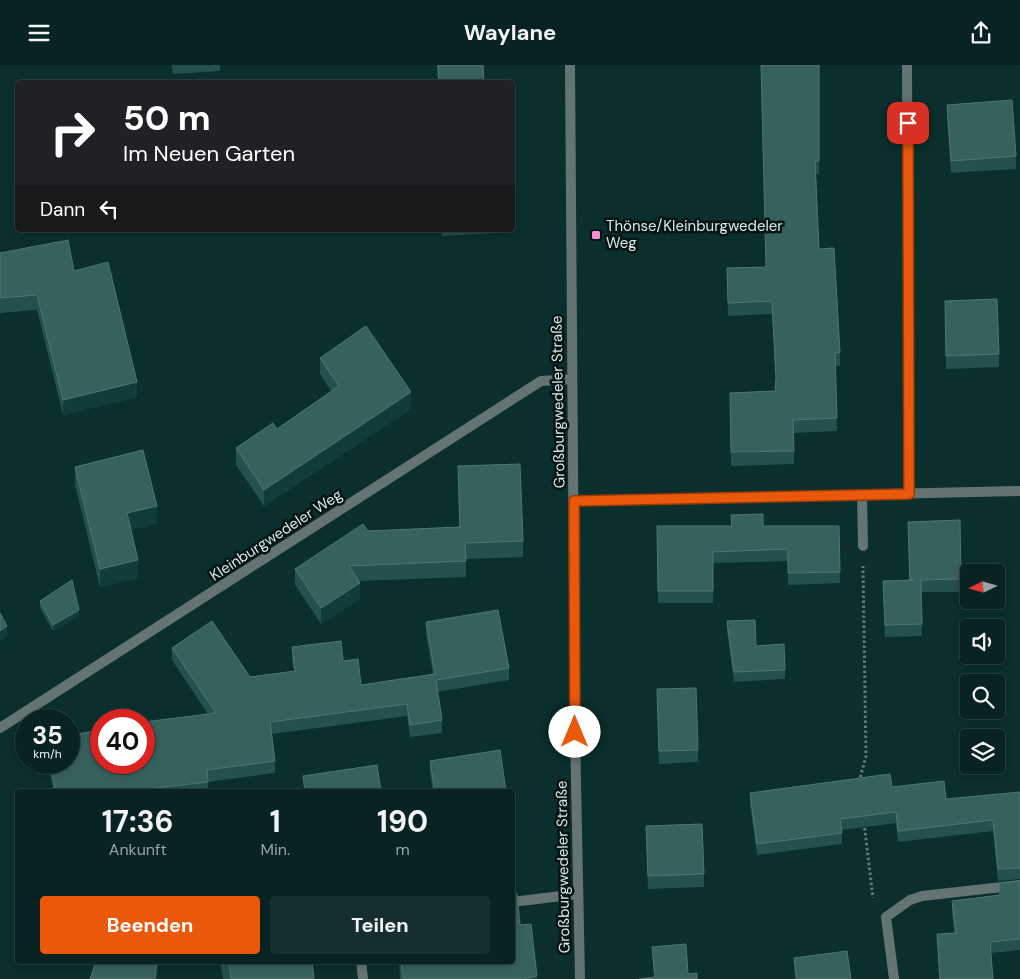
<!DOCTYPE html>
<html lang="de">
<head>
<meta charset="utf-8">
<style>
  body { margin:0; font-family:"DM Sans",sans-serif; background:#162f2e; color:#f1f3f6; height:100vh; display:flex; flex-direction:column; font-size:19px; white-space:nowrap }
  * { box-sizing:border-box; margin:0 }
  p { font-size:16px; color:#98a4a5 }
  .icon { flex:none; width:28px; height:28px; fill:none; stroke:currentColor; stroke-width:2; stroke-linecap:round; stroke-linejoin:round }
  .map { position:relative; flex:1; overflow:hidden }
  .side { position:absolute; left:15px; top:724px; width:500px; height:175px; display:flex; flex-direction:column; background:#082321; border-radius:5px; box-shadow:0 2px 8px #0003,0 0 0 1px #29403f }
  .side>* { flex:none }
  .hud { position:absolute; left:15px; top:15px; width:500px; height:152px; border-radius:5px; box-shadow:0 2px 8px #0003,0 0 0 1px #29403f; background:#202124; color:#fff; overflow:hidden }
  .needle { width:32px; rotate:265deg }
  .fabs { position:absolute; left:960px; top:499px; display:grid; gap:10px }
  .fabs a { display:grid; place-items:center; width:45px; height:45px; border-radius:5px; background:#082321; box-shadow:0 2px 8px #0003,0 0 0 1px #29403f; font-size:25px }
  .speed { position:absolute; left:15px; top:644px; display:flex; gap:10px; font-size:25px; font-weight:700; text-align:center }
  .speed>* { display:grid; place-content:center; width:65px; height:65px; border-radius:50%; background:#082321; box-shadow:0 2px 8px #0003,0 0 0 1px #29403f; line-height:1 }
  .speed small { font-size:12px; font-weight:400 }
  .speed .limit { border:8px solid #d22; background:#fff; color:#111 }
  .pin { position:absolute; display:grid; place-items:center; width:42px; height:42px; color:#fff; margin:-21px; border-radius:10px; box-shadow:0 2px 8px #0006 }
  .me { position:absolute; width:55px; margin:-28px; rotate:0deg; stroke-linejoin:round; filter:drop-shadow(0 0 4px #0008) }
  .turn { display:flex; align-items:center; gap:18px; height:105px; padding:0 25px; font-size:22px }
  .turn .icon { width:65px; height:65px; stroke-width:2.5 }
  .turn b { display:block; font-size:35px; line-height:42px }
  .then { display:flex; align-items:center; height:48px; padding:0 25px; background:#0003; gap:10px; font-size:19px }
  .eta { display:flex; justify-content:space-evenly; align-items:center; height:85px; text-align:center }
  .eta b { font-size:30px; font-weight:700; line-height:35px }
  .cta { display:flex; gap:10px; margin-top:auto; padding:10px 25px }
  .cta a { flex:1; height:58px; border-radius:5px; background:#ea580c; color:#fff; font-size:20px; font-weight:700; line-height:58px; text-align:center }
  .cta a+a { background:#162f2e; color:#f1f3f6 }
  header { display:flex; justify-content:space-between; align-items:center; height:65px; padding:0 25px; background:#082321; font-size:22px; font-weight:700 }
  .map>svg:first-child { display:block }
</style>
</head>
<body>
<header><svg class="icon" aria-label="menu" viewBox="0 0 24 24"><path d="M4 6h16M4 12h16M4 18h16"/></svg>Waylane<svg class="icon" aria-label="share" viewBox="0 0 24 24"><path d="M12 15V3M7 8l5-5 5 5M5 13v7h14v-7"/></svg></header>
<div class="map">
<svg width="1020" height="914" viewBox="0 0 1020 914">
  <rect width="100%" height="100%" fill="#0a2f2c"/>
  <g fill="none" stroke-linecap="round" stroke-linejoin="round">
    <g stroke="#5e7c79" stroke-width="3" stroke-dasharray="2.5 2.5" stroke-linecap="butt">
      <polyline points="859,717 866,691 863,501"/>
      <polyline points="864,758 873,833"/>
    </g>
    <g stroke="#647472" stroke-width="10">
      <polyline points="862,429 863,481"/>
      <polyline points="512,837 578,829"/>
      <polyline points="361,896 363,914"/>
    </g>
    <g stroke="#647472" stroke-width="10">
      <polyline points="907,0 909,429"/>
      <polyline points="574,436 1020,426"/>
      <polyline points="894,914 886,852 910,835 922,831 1020,820"/>
    </g>
    <g stroke="#647472" stroke-width="10">
      <polyline points="570,0 575,667 580,914"/>
      <polyline points="0,663 541,316 572,314"/>
    </g>
  </g>
  <g fill="#24514d">
    <polygon points="172,0 220,0 220,6 173,9"/>
    <polygon points="437,0 483,0 484,18 438,18"/>
    <polygon points="819,0 819,109 816,109 819,184 840,287 840,301 835,301 837,366 794,368 794,399 731,401 730,328 775,326 776,318 772,249 728,251 727,203 765,202"/>
    <polygon points="947,40 1016,91 1016,104 951,108 947,52"/>
    <polygon points="442,165 494,165 494,168 442,171"/>
    <polygon points="0,188 74,206 137,332 63,350 37,245 0,248"/>
    <polygon points="945,248 999,289 999,302 946,304"/>
    <polygon points="320,293 411,344 264,441 236,400 236,383 277,364 331,326 320,309"/>
    <polygon points="458,401 523,476 523,492 466,494 466,512 358,516 360,534 321,559 295,520 295,504 368,466 459,462"/>
    <polygon points="75,402 157,458 131,465 138,513 100,522 75,420"/>
    <polygon points="731,450 763,461 839,461 840,518 788,520 788,496 713,498 713,538 658,538 657,461 731,461"/>
    <polygon points="908,457 961,514 961,527 921,527 922,571 885,572 883,516 909,515"/>
    <polygon points="40,536 79,551 53,566 40,543"/>
    <polygon points="727,556 785,605 785,614 734,617 727,566"/>
    <polygon points="426,557 509,603 509,615 437,627 442,655 442,668 410,672 407,651 272,669 275,696 275,708 208,717 208,726 29,726 53,724 48,698 69,698 71,684 71,670 208,649 172,595 172,583 250,612 294,606 292,594 292,582 343,596 361,620 433,609 426,569"/>
    <polygon points="657,624 698,685 698,697 659,699"/>
    <polygon points="430,696 506,726 433,726 430,708"/>
    <polygon points="303,711 381,726 304,726"/>
    <polygon points="892,722 946,734 1020,727 1020,814 998,816 993,766 898,777 896,758 842,765 842,779 757,790 750,739 750,728"/>
    <polygon points="646,761 704,809 704,822 648,824"/>
    <polygon points="1020,816 1020,885 991,888 993,914 939,914 937,869 954,868 952,847 952,836 999,830 999,818"/>
    <polygon points="520,860 537,911 537,914 400,914 399,896 512,896"/>
    <polygon points="652,882 688,909 654,912"/>
    <polygon points="794,893 851,914 795,914 794,906"/>
    <polygon points="220,896 312,896 314,914 223,914"/>
  </g>
  <g fill="#113c39">
    <polygon points="137,317 137,332 63,350 63,335"/>
    <polygon points="411,327 411,344 264,441 264,425"/>
    <polygon points="157,441 157,458 127,466 127,448"/>
    <polygon points="138,495 138,513 100,522 100,504"/>
    <polygon points="360,518 360,534 321,559 321,543"/>
    <polygon points="79,545 79,551 53,566 53,560"/>
    <polygon points="7,561 7,572 0,577 0,566"/>
    <polygon points="157,896 158,896 158,908 157,914 155,914"/>
  </g>
  <g fill="#37615d" stroke="#507673">
    <polygon points="438,0 483,0 484,16 439,18"/>
    <polygon points="761,0 819,0 819,96 815,96 819,184 834,183 840,287 835,288 837,353 793,355 794,386 731,387 730,328 775,326 776,313 772,236 728,238 727,203 766,202"/>
    <polygon points="1012,35 1016,91 951,96 947,40"/>
    <polygon points="68,175 74,206 108,197 137,317 63,335 37,230 0,233 0,188"/>
    <polygon points="997,234 999,289 946,291 945,236"/>
    <polygon points="366,261 411,327 264,425 236,383 273,358 277,364 339,321 320,293"/>
    <polygon points="143,385 157,441 127,448 138,495 100,504 75,402"/>
    <polygon points="520,399 523,476 465,478 466,496 349,501 360,518 321,543 295,504 363,459 368,466 460,462 458,401"/>
    <polygon points="763,449 763,461 839,461 840,507 788,508 788,484 713,487 713,526 658,526 657,461 732,461 731,450"/>
    <polygon points="960,455 961,514 921,515 922,559 885,560 883,516 914,515 910,515 908,457"/>
    <polygon points="72,515 79,545 53,560 40,536"/>
    <polygon points="498,545 509,603 436,615 442,655 410,660 407,639 270,657 275,696 207,705 208,717 147,724 147,726 29,726 55,723 50,698 69,698 69,684 73,683 71,670 101,665 101,698 144,698 144,657 216,648 172,583 212,556 250,612 295,606 292,582 341,576 343,596 358,594 361,620 435,609 426,557"/>
    <polygon points="0,548 7,561 0,566"/>
    <polygon points="755,555 756,581 784,579 785,605 734,607 727,556"/>
    <polygon points="696,623 698,685 659,686 657,624"/>
    <polygon points="500,685 506,726 435,726 430,696"/>
    <polygon points="377,700 381,726 305,726 303,711"/>
    <polygon points="890,709 892,722 944,716 946,734 1020,727 1020,803 998,804 993,755 898,766 896,747 840,754 842,768 757,779 750,728"/>
    <polygon points="702,759 704,809 648,811 646,761"/>
    <polygon points="1020,816 1020,874 990,877 993,914 940,914 937,869 956,868 952,836 1000,830 999,818"/>
    <polygon points="517,829 520,860 531,859 537,911 525,913 525,914 403,914 401,896 512,896 512,830"/>
    <polygon points="686,879 688,909 697,908 697,914 639,914 655,912 652,882"/>
    <polygon points="847,886 851,914 797,914 794,893"/>
    <polygon points="96,896 157,896 155,914 90,914"/>
    <polygon points="223,896 312,896 314,914 231,914 229,899 223,900"/>
  </g>
  <g fill="none" stroke-linecap="round" stroke-linejoin="round">
    <g stroke="#983908" stroke-width="12">
      <polyline id="route" points="575,667 574,436 909,429 908,58"/>
    </g>
    <use href="#route" stroke="#ea580c" stroke-width="9"/>
  </g>
  <rect fill="#f790ce" stroke="#061413" stroke-width="2" x="591" y="165" width="10" height="10" rx="2.5"/>
  <g text-anchor="middle" dominant-baseline="central" stroke-width="5" stroke-linejoin="round" paint-order="stroke">
    <g font-size="15" fill="#d7eae8" stroke="#061413" text-anchor="start">
      <text x="606" y="161">Thönse/Kleinburgwedeler<tspan x="606" dy="17">Weg</tspan></text>
    </g>
    <g font-size="15" fill="#d7eae8" stroke="#061413">
      <text transform="translate(558 337) rotate(-91)">Großburgwedeler Straße</text>
      <text transform="translate(276 470) rotate(-33)">Kleinburgwedeler Weg</text>
      <text transform="translate(563 802) rotate(-91)">Großburgwedeler Straße</text>
    </g>
  </g>
</svg>
<div class="fabs">
<a><svg class="needle" viewBox="-14 -14 28 28"><path d="M0-13l5 13h-10z" fill="#e53935"/><path d="M0 13l5-13h-10z" fill="#98a4a5"/></svg></a>
<a><svg class="icon" aria-label="sound" viewBox="0 0 24 24"><path d="M4 9h4l5-4v14l-5-4H4zM17 9q2 3 0 6"/></svg></a>
<a><svg class="icon" aria-label="search" viewBox="0 0 24 24"><circle cx="10" cy="10" r="6"/><path d="M15 15l6 6"/></svg></a>
<a><svg class="icon" aria-label="layers" viewBox="0 0 24 24"><path d="M12 4l9 5-9 5-9-5zM3 14l9 5 9-5"/></svg></a>
</div>
<div class="speed"><div>35<small>km/h</small></div><div class="limit">40</div></div>
<div class="pin" style="left:908px;top:58px;background:#d93025"><svg class="icon" aria-label="arrive" viewBox="0 0 24 24"><path d="M6 21V4h12l-3 4 3 4H6"/></svg></div>
<svg class="me" style="left:575px;top:667px" viewBox="-20 -20 40 40"><circle r="19" fill="#fff"/><path d="M0-13L10 11 0 6-10 11z" fill="#ea580c"/></svg>
<div class="hud">
<div class="turn"><svg class="icon" aria-label="right" viewBox="0 0 24 24"><path d="M7 20v-9h11M14 6l5 5-5 5"/></svg><div><b>50 m</b>Im Neuen Garten</div></div>
<div class="then">Dann<svg class="icon" aria-label="left" viewBox="0 0 24 24"><path d="M17 20v-9H6M10 6l-5 5 5 5"/></svg></div>
</div>
<section class="side">
<div class="eta">
<div><b>17:36</b><p>Ankunft</p></div>
<div><b>1</b><p>Min.</p></div>
<div><b>190</b><p>m</p></div>
</div>
<div class="cta"><a>Beenden</a><a>Teilen</a></div>
</section>
</div>
</body>
</html>
